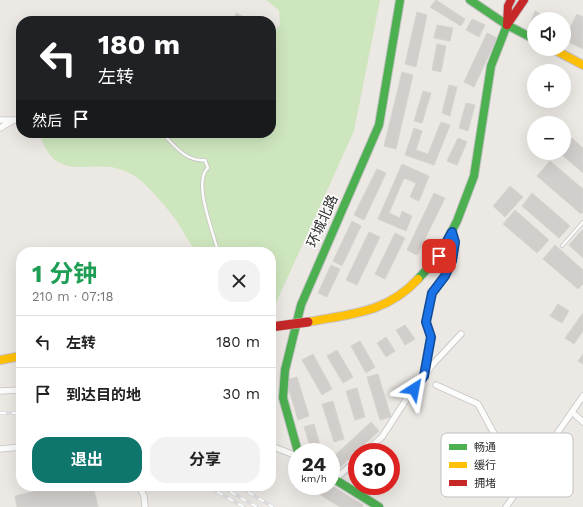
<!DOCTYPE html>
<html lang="zh">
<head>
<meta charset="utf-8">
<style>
  body { margin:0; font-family:"Work Sans","Noto Sans SC",sans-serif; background:#f2f2f2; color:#222; height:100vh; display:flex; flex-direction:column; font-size:15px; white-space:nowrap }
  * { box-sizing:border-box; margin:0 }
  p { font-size:13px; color:#767676 }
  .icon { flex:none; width:22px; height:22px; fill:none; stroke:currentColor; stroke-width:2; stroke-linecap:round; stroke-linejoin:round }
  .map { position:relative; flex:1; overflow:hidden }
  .panel { position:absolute; left:16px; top:247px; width:260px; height:244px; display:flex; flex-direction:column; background:#fff; border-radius:16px; box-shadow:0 4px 16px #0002 }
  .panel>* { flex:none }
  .guide { position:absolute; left:16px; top:16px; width:260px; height:122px; border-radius:16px; box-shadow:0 4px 16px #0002; background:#202124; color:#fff; overflow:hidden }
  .buttons { position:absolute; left:527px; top:12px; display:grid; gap:8px }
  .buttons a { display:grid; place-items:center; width:44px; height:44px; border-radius:50%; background:#fff; box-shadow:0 4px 16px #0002; font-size:20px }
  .speed { position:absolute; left:288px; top:443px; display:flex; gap:8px; font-size:20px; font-weight:700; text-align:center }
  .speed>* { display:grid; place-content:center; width:52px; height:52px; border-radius:50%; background:#fff; box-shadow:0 4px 16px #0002; line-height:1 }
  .speed small { font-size:10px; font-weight:400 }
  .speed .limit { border:6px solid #d22; background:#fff; color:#111 }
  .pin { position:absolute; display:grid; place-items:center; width:34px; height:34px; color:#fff; margin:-17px; border-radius:8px; box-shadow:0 2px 6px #0006 }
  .me { position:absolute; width:44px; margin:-22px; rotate:34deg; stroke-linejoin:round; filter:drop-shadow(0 0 3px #0008) }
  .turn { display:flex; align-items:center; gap:14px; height:84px; padding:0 16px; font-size:18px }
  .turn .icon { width:52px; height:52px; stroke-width:2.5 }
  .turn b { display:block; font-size:28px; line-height:34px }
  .then { display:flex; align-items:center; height:38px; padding:0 16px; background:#0003; gap:8px; font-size:15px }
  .round { display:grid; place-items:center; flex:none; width:42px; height:42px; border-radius:16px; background:#f2f2f2 }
  .headline { display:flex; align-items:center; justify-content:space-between; height:68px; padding:0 16px }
  h1 { font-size:24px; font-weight:700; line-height:30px; color:#1e9e55 }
  .action { display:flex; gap:8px; margin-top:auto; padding:8px 16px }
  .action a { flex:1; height:46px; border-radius:16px; background:#0f766e; color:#fff; font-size:16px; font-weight:700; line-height:46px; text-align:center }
  .action a+a { background:#f2f2f2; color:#222 }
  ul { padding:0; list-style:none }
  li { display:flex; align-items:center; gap:12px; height:52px; padding:0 16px; border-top:1px solid #e0e0e0 }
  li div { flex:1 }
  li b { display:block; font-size:15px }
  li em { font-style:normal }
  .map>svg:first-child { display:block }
</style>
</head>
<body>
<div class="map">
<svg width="583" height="507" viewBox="0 0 583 507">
  <rect width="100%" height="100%" fill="#ece8e4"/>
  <path fill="#cee6be" d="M266,0H380L354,131L271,314V252H199C187,241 189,241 181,228C174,215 150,188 139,179C131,173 121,169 111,167C90,164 66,174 50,155C45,149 42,140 39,133H271V36L280,25L279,10Z"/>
  <g fill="#d1cecb" stroke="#d7d4d0">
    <polygon points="436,0 465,19 461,26 430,7"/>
    <polygon points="535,11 546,17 545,19 534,19 534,25 530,23"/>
    <polygon points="417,12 427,15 416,67 405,64"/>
    <polygon points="236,13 249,19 248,21 233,21"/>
    <polygon points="577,14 583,17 583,49 564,40 564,25 570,28"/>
    <polygon points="472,19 485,25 479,37 466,30"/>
    <polygon points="437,25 453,28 450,41 434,38"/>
    <polygon points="487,33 497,38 474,87 464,82"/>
    <polygon points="437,44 446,46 441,72 432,70"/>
    <polygon points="402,72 413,75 396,149 384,146"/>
    <polygon points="449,85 457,87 450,116 442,113"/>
    <polygon points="423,91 431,93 422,123 414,121"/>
    <polygon points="466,103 475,105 468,131 459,128"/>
    <polygon points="441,122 450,125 434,165 405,155 414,128 422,131 416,150 428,154"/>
    <polygon points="458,138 467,142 457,165 447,161"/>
    <polygon points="572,138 583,148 583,173 560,153 564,153 564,147"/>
    <polygon points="550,161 583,189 583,212 581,214 537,176"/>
    <polygon points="402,164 429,176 419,201 410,197 416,183 404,178 389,213 400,218 402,211 412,216 406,231 378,219"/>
    <polygon points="377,169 386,173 364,220 354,215"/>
    <polygon points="510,186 523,197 505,217 493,206"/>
    <polygon points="434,193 445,198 417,255 407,250"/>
    <polygon points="532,193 570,226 559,238 522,206"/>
    <polygon points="515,210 549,240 537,253 503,224"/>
    <polygon points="352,221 361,226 342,266 333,261"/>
    <polygon points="582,230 583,231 583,258 569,245"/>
    <polygon points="369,232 380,237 357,285 346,280"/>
    <polygon points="395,233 405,238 385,279 375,274"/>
    <polygon points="555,245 583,270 583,284 578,289 543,259"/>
    <polygon points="331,265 340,269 327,297 318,293"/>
    <polygon points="558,304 569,311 562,323 550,316"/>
    <polygon points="583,313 583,331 574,344 565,338"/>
    <polygon points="405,325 415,339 405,345 396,330"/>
    <polygon points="386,337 395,351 386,357 377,343"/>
    <polygon points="360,341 375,367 366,373 351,346"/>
    <polygon points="337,350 353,377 343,383 327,356"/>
    <polygon points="313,354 332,389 322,395 302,360"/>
    <polygon points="583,354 583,364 578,361"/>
    <polygon points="378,374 391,417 380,420 367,377"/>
    <polygon points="297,377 309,416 298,420 286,380"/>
    <polygon points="357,388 365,417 355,420 346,391"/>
    <polygon points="333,401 344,439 334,442 322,404"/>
    <polygon points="371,422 379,431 340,467 332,458"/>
    <polygon points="314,424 321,449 312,452 304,427"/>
    <polygon points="331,485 337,489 330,501 307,486"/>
    <polygon points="56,486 93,486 98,507 17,507 15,496"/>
    <polygon points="337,489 363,505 362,507 340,507 330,501"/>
  </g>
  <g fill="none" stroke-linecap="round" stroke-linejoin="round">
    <g stroke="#c5c4c5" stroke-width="4">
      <g id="lane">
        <path d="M162,133C174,145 186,162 205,160L208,168C192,182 214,233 218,252"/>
        <polyline points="562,246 583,222"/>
      </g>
    </g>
    <g stroke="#c5c4c5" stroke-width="7">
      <g id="street">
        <polyline points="0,120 21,120"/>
        <polyline points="0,128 12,121"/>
        <polyline points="424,376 431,337 426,322 429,306 432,293 445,276 452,261 455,242 452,233"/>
        <polyline points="436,385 478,404 511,465 523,482"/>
        <polyline points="0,391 21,390"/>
        <polyline points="572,412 583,422"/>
        <polyline points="271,446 297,456"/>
        <polyline points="0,449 21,447"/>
        <polyline points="365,452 382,437 413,389 434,363 461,334"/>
        <polyline points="335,479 357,460"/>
        <polyline points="139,486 144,496 145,507"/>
        <polyline points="506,507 583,396"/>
      </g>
    </g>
    <g stroke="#c5c4c5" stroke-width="10">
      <g id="fast">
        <polyline points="507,25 534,39"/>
        <polyline points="418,279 439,256 457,221 474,176 491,66 507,25 470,0"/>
        <polyline points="298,452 283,398 285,370 301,305 379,125 400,0"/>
        <polyline points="331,477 379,507"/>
      </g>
    </g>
    <g stroke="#c5c4c5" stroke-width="10">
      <g id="slow">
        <polyline points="553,49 583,65"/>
        <path d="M308,322C350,314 387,313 418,279"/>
        <polyline points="0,360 21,356"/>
      </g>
    </g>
    <g stroke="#c5c4c5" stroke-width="10">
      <g id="jam">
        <polyline points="507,25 524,0"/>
        <polyline points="507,25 508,6 511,0"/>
      </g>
    </g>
    <use href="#lane" stroke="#fcfcfb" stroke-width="2.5"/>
    <use href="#street" stroke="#fcfcfb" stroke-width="5.5"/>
    <use href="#fast" stroke="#4caf50" stroke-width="8"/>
    <use href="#slow" stroke="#ffc107" stroke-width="8"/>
    <use href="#jam" stroke="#c62828" stroke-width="8"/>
    <g stroke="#dfdfe1" stroke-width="3.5">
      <g id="rail">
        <polyline points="0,413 21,413"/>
        <polyline points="207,486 244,507"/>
        <polyline points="220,486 257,507"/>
        <polyline points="238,486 273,507"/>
      </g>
    </g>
    <use href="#rail" stroke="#fff" stroke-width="2" stroke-dasharray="6" stroke-linecap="butt"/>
    <g stroke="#c6c5c4" stroke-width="10" stroke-linecap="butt">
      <polyline id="jam-bridge" points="271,327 308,322"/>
    </g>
    <use href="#jam-bridge" stroke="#c62828" stroke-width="9"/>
  </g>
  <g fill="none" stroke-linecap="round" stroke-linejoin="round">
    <g stroke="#114b97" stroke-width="10">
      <polyline id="route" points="414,389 424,376 431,337 426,322 432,293 445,276 452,261 455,242 452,232 439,256"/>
    </g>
    <use href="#route" stroke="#1a73e8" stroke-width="7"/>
  </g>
  <g text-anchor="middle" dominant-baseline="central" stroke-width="3" stroke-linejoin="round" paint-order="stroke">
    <g font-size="14" fill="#2e2e2e" stroke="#fff">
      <text transform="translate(322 221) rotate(-66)">环城北路</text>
    </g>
  </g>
  <rect x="441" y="433" width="132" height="64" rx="6" fill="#fff" stroke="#c0c0c0" stroke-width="1"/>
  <rect x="449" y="444" width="18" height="6" fill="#4caf50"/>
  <rect x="449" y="462" width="18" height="6" fill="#ffc107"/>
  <rect x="449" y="480" width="18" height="6" fill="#c62828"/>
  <g font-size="11" fill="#2e2e2e">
    <text x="474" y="451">畅通</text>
    <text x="474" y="469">缓行</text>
    <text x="474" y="487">拥堵</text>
  </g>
</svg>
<div class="buttons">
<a><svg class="icon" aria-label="sound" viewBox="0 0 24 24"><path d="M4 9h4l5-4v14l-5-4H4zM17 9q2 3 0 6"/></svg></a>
<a>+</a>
<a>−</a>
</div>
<div class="speed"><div>24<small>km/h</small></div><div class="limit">30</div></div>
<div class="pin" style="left:439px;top:256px;background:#d93025"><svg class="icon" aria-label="arrive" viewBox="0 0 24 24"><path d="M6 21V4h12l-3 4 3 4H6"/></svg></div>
<svg class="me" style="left:414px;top:389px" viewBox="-20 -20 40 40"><path d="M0-17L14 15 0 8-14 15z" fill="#1a73e8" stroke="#fff" stroke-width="4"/></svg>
<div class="guide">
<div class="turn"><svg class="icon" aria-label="left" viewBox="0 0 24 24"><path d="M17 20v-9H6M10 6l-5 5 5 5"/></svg><div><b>180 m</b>左转</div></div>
<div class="then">然后<svg class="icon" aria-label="arrive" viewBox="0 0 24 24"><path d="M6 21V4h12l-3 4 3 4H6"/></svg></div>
</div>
<section class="panel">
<div class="headline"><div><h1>1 分钟</h1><p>210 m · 07:18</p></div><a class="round"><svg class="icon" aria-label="close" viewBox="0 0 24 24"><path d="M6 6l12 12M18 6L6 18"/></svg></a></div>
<ul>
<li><svg class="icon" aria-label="left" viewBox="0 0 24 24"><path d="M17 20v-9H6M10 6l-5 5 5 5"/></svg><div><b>左转</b></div><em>180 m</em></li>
<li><svg class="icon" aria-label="arrive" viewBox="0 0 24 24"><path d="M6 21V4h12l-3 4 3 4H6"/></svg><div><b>到达目的地</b></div><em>30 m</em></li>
</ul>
<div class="action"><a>退出</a><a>分享</a></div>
</section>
</div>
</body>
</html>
